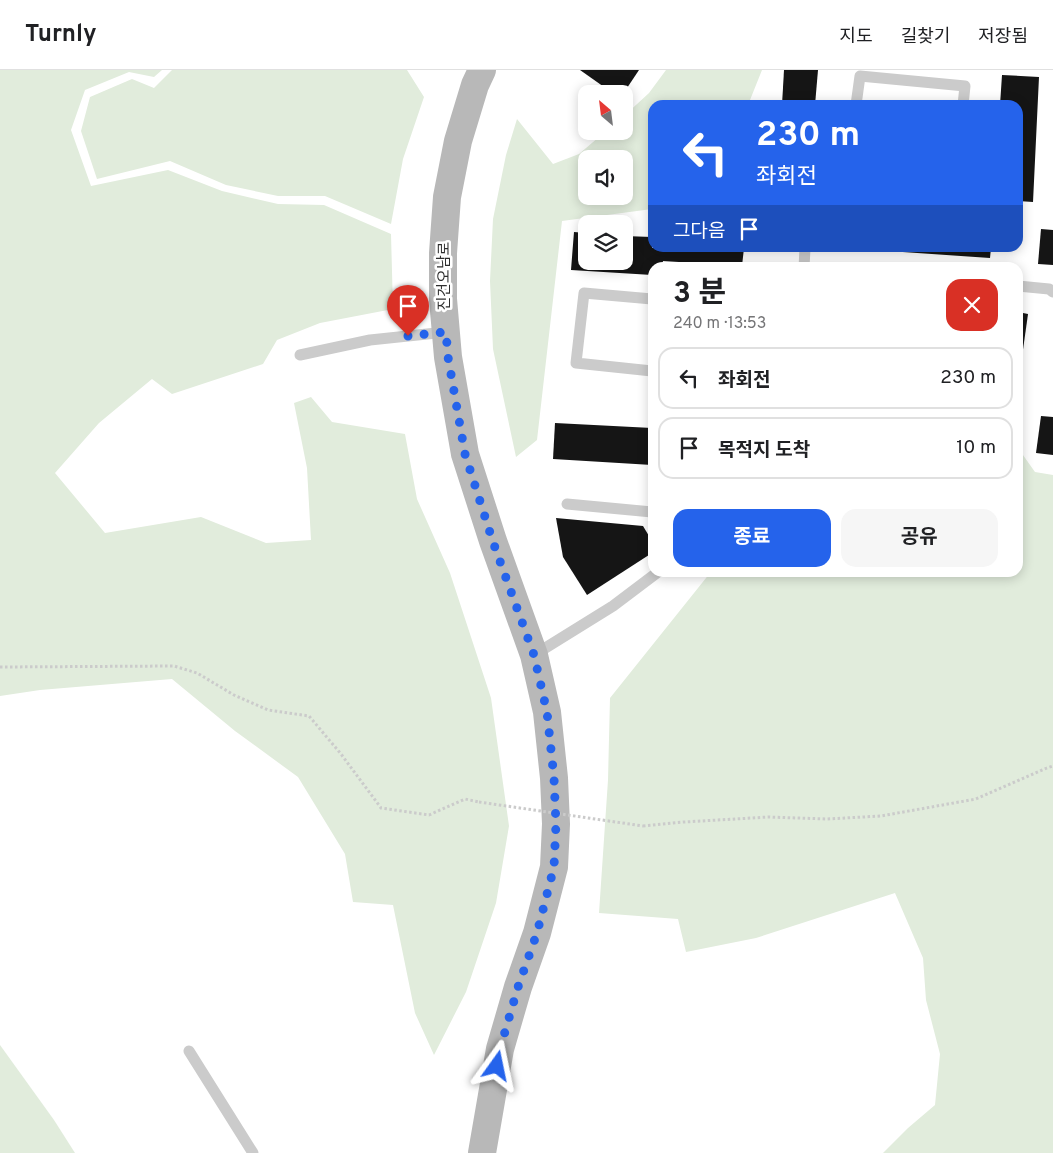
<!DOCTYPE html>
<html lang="ko">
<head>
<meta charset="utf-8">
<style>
  body { margin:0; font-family:Overpass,"Noto Sans KR",sans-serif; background:#f6f6f6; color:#202124; height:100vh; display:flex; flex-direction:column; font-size:19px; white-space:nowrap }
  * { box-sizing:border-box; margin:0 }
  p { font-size:16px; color:#757577 }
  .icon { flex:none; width:28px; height:28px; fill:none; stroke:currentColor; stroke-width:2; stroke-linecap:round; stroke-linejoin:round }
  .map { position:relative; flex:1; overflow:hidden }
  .details { position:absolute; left:648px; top:192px; width:375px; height:315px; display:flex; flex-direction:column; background:#fff; border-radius:15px; box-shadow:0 2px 12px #0003 }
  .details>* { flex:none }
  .hud { position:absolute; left:648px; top:30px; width:375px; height:152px; border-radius:15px; box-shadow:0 2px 12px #0003; background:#2563eb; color:#fff; overflow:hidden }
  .needle { width:32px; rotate:332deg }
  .buttons { position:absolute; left:578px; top:15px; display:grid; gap:10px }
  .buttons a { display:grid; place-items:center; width:55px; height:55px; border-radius:10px; background:#fff; box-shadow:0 2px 12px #0003; font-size:25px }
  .pin { position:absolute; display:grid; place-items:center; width:42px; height:42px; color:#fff; margin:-51px -21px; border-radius:50% 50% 50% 0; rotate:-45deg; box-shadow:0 0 5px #0007 }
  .pin .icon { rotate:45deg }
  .me { position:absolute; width:55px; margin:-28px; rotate:12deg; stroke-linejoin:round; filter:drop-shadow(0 0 4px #0008) }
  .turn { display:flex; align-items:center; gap:18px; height:105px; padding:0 25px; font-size:22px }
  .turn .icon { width:65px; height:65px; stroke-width:2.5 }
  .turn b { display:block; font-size:35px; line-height:42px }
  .then { display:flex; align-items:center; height:48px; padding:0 25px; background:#0003; gap:10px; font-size:19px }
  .round { display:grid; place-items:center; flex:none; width:52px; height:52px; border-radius:15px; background:#f6f6f6 }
  .summary { display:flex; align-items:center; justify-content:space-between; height:85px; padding:0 25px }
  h1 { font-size:30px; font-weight:700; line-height:38px }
  .primary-button { display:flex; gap:10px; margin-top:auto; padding:10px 25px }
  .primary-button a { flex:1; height:58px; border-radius:15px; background:#2563eb; color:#fff; font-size:20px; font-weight:700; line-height:58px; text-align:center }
  .primary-button a+a { background:#f6f6f6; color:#202124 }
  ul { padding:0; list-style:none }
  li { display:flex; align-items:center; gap:15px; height:62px; margin:0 10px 8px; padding:0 15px; border:2px solid #e0e0e0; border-radius:15px }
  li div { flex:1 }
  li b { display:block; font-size:19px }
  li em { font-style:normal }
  header { display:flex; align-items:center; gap:30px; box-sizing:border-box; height:70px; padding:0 25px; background:#fff; border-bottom:1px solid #e0e0e0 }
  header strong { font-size:24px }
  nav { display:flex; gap:28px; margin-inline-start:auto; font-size:18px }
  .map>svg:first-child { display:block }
</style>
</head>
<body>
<header>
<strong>Turnly</strong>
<nav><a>지도</a><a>길찾기</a><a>저장됨</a></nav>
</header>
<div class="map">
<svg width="1053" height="1083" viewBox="0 0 1053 1083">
  <rect width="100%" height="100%" fill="#fff"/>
  <g fill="#e1ecdc" fill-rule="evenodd">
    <polygon points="0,0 162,0 154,7 129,2 85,20 71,60 91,116 168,100 222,121 278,134 324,135 391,164 393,239 320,253 277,270 263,294 172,324 152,309 99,353 55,403 105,463 201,447 266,473 311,470 307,398 294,333 311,327 332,352 405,364 417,429 450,503 491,628 509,756 496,833 466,922 434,985 415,943 393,835 353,832 345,784 298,707 235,661 172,609 40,620 0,626"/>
    <polygon points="172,0 407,0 424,27 403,89 391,154 325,126 278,126 226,115 170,91 97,109 81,61 90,27 132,9 154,18"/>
    <path d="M666,0H762L748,35H652V139L562,151L537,370L516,387L493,279L490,211L493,149L506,85L517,49L553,94L579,84L606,61H624V46L649,23ZM586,89H624V126H586Z"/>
    <polygon points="1018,378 1035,402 1053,405 1053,1083 883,1083 908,1058 935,1035 940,984 926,930 923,888 895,823 756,868 686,882 678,849 599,843 608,710 610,628 710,503 1018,502"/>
    <polygon points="0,975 54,1050 75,1083 0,1083"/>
  </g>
  <g fill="#151515">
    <polygon points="580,0 639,0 623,24 614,24"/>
    <polygon points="784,0 818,0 815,35 782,35"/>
    <polygon points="1002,5 1039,7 1033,132 1018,131 1018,35 1000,35"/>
    <polygon points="1041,159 1053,160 1053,195 1038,194"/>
    <polygon points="574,162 586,163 586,191 624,191 624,166 652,167 652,178 744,178 742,196 663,191 662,198 652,198 652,205 571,200"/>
    <polygon points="859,178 991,178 990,188 859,179"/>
    <polygon points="1018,242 1028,244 1019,308 1018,308"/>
    <polygon points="1041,346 1053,347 1053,385 1036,383"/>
    <polygon points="555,353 652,358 652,395 553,389"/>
    <polygon points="556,448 643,456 652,471 652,483 587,525 563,487"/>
  </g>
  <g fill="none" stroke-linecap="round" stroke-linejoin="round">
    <g stroke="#cbcbcb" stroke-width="3" stroke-dasharray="2.5 2.5" stroke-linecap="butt">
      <polyline points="0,597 174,596 197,603 234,625 268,640 309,646 341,684 381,738 429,745 465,729 479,732"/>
      <polyline points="643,756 684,752 769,747 827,749 881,746 976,729 1047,698 1053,696"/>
    </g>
    <g stroke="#cbcbcb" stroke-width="11">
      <polyline points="856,35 860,6 965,16 963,35"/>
      <polyline points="804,198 805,178"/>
      <polyline points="1018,216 1049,219 1053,222"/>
      <polyline points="652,229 584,223 576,293 652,301"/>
      <polyline points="300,285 370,270 446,262"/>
      <polyline points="567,434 652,442"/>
      <polyline points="534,585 613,536 658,502"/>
      <polyline points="189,981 253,1083"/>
    </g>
    <polyline stroke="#b8b8b8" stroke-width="28" points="482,0 475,15 458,71 447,127 443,183 443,229 448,287 465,384 493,471 534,585 547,642 554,708 556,754 554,797 537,863 518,917 500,979 482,1083"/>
    <polyline stroke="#cbcbcb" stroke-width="3" stroke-dasharray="2.5 2.5" stroke-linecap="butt" points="479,732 643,756"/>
  </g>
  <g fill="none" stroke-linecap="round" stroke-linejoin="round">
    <polyline stroke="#2563eb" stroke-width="9" stroke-dasharray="0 16.2" points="408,266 446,262 448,287 465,384 493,472 534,585 547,642 554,708 556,754 554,797 537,863 518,917 500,979 497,996"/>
  </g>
  <g text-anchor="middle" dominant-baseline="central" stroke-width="5" stroke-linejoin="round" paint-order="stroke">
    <g font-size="15" fill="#2e2e2e" stroke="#fff">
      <text transform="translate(445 206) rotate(-90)">진건오남로</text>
    </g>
  </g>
</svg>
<div class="buttons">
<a><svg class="needle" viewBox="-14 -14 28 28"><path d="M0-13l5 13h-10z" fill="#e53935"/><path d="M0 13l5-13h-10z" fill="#757577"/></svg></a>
<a><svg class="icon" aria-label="sound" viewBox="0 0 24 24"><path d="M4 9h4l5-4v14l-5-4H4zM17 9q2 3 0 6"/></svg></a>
<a><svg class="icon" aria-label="layers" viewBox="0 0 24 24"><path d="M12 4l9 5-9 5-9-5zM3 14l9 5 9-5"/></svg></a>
</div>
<div class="pin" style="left:408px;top:266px;background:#d93025"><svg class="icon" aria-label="arrive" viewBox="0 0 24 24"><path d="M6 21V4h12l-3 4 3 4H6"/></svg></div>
<svg class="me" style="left:497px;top:996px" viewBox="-20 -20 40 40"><path d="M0-17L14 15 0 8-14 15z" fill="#2563eb" stroke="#fff" stroke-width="4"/></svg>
<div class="hud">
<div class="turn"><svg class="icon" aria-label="left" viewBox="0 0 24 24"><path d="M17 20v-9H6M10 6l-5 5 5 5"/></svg><div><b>230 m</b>좌회전</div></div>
<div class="then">그다음<svg class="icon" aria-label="arrive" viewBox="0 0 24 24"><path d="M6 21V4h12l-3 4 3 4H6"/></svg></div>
</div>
<section class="details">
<div class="summary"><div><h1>3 분</h1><p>240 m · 13:53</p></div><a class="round" style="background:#d93025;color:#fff"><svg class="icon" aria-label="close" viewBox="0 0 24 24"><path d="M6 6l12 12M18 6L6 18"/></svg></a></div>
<ul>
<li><svg class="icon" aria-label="left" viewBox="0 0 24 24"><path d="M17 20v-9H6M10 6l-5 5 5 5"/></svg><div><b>좌회전</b></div><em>230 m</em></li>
<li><svg class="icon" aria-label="arrive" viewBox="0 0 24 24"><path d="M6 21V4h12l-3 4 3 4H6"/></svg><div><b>목적지 도착</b></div><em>10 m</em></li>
</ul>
<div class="primary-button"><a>종료</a><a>공유</a></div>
</section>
</div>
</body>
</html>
